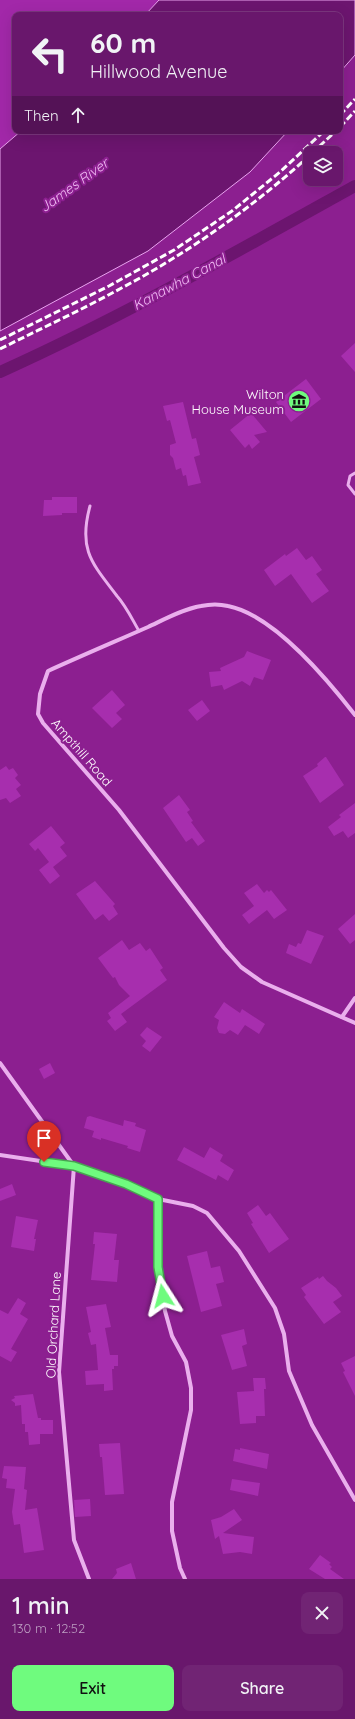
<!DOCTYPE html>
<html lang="en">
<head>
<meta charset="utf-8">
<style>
  body { margin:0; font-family:Quicksand,sans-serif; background:#712474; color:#f1f3f6; height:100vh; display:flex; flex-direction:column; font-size:15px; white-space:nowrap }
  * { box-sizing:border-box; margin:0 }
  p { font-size:13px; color:#bd9fc2 }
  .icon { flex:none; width:22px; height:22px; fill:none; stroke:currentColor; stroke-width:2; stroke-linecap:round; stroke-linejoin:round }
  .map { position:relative; height:1579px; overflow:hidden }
  .details { display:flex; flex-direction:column; background:#69176c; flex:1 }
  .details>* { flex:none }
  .top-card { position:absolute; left:12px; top:12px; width:331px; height:122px; border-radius:8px; box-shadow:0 4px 16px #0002,0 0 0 1px #7c367f; background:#69176c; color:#f1f3f6; overflow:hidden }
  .controls { position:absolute; left:303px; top:146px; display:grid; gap:8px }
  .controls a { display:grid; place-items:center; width:40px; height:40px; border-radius:8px; background:#69176c; box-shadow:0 4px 16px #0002,0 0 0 1px #7c367f; font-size:20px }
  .pin { position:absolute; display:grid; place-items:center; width:34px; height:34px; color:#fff; margin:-41px -17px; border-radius:50% 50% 50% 0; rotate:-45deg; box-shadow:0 0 4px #0007 }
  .pin .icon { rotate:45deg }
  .me { position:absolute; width:44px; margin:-22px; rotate:351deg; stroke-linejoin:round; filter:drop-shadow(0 0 3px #0008) }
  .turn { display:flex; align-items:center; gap:14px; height:84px; padding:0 12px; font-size:18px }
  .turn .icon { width:52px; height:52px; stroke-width:2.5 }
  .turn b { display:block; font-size:28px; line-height:34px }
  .then { display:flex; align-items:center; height:38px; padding:0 12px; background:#0003; gap:8px; font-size:15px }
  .round { display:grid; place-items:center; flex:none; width:42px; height:42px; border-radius:8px; background:#712474 }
  .head { display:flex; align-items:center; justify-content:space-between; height:68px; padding:0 12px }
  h1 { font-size:24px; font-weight:600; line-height:30px }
  .cta { display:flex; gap:8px; margin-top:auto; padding:8px 12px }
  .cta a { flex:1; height:46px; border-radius:8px; background:#6ffb7e; color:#111; font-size:16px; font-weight:600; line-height:46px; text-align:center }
  .cta a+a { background:#712474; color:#f1f3f6 }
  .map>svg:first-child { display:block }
</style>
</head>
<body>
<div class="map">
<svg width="355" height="1579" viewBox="0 0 355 1579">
  <rect width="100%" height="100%" fill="#8c1f90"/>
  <polygon fill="#a228a9" points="0,0 159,0 145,15 15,15 15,131 21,131 0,149"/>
  <g fill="#6c156f" stroke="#e9a3ef">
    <polygon points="159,0 355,0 355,55 340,72 340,15 145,15"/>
    <polygon points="21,131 288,131 250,172 148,251 0,331 0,149"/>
  </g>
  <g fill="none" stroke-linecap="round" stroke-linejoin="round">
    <path stroke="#6c156f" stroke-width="12" d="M0,372C122,317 238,251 355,186"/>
  </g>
  <g fill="#a72eae">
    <polygon points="355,343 355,372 341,356"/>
    <polygon points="306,379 321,399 291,422 276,402"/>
    <polygon points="183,402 192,439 196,438 200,455 194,457 201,483 188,486 186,475 183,476 181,468 176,470 173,458 170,455 170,445 176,443 170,420 167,421 163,406"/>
    <polygon points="251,413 267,432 254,435 260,442 252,449 249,444 245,448 230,430"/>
    <polygon points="52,497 77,497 77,513 62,513 62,515 43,516 44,500 52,500"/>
    <polygon points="297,548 306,560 312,556 322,570 316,574 329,591 312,603 291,574 275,586 264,570 285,554 286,556"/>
    <polygon points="247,651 271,660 263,680 254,677 250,686 242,681 224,690 222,685 211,687 209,672 221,671 220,668 244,657"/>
    <polygon points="112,690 125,705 116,713 122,719 112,728 92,708"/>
    <polygon points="202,700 210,711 197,721 188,710"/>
    <polygon points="325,757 326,757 344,785 320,803 303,776 318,766 317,764"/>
    <polygon points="6,766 9,770 13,768 18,775 15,778 21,785 16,789 21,796 10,803 6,798 0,800 0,770"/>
    <polygon points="179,795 190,810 187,812 193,821 191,822 205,841 198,846 192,838 186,842 163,808"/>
    <polygon points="355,803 355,833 348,838 343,831 334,836 328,827 341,817 339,815"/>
    <polygon points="51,826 65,843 60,847 67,856 53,867 60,876 50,884 39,870 49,862 38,848 35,851 29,844"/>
    <polygon points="95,881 115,904 113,906 118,914 109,921 103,914 95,920 76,894"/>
    <polygon points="257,884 264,893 267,890 269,892 271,890 287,910 274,919 267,910 249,924 242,915 254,906 244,893"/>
    <polygon points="355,914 355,940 350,944 338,929"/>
    <polygon points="307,930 324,936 311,964 286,953 289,944 296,947 298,943 301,944"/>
    <polygon points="122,940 129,950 140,943 146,951 150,948 163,968 160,970 167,980 121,1014 127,1022 115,1031 107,1021 111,1018 108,1013 130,996 119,985 115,977 113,978 98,958"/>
    <polygon points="224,1002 240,1013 242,1009 265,1024 259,1034 245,1025 238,1035 230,1030 225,1034 219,1033 217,1028 219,1020 214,1017"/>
    <polygon points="147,1027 162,1037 150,1052 142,1046 146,1041 140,1035"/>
    <polygon points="50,1063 55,1073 44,1079 39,1069"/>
    <polygon points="90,1116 123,1126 124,1120 136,1123 135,1126 146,1130 140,1152 127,1148 128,1146 101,1138 101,1140 92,1137 94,1131 84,1128 87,1117"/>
    <polygon points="184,1147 204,1158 210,1147 223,1155 220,1161 234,1170 228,1181 218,1175 216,1180 177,1160"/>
    <polygon points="12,1184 16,1195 0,1201 0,1189"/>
    <polygon points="258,1205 266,1216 270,1213 289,1239 269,1253 251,1224 253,1223 247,1213"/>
    <polygon points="16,1216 38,1220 34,1239 36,1239 34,1251 11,1247"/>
    <polygon points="94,1232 117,1234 114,1260 119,1260 117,1282 91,1280 95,1244 93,1244"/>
    <polygon points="207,1251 211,1268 220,1266 224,1282 216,1284 222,1306 201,1312 187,1256"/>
    <polygon points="323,1276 327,1281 336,1288 342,1296 333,1302 341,1312 324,1324 304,1297 306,1295 301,1288 318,1277 319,1279"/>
    <polygon points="18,1298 26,1303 20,1314 28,1319 11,1349 17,1352 11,1362 0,1356 0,1310 8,1314"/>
    <polygon points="106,1304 111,1327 105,1328 110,1355 118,1355 118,1366 114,1366 114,1369 112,1369 113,1390 104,1391 104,1384 86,1385 85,1371 98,1370 96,1344 91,1345 88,1333 91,1332 86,1307"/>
    <polygon points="244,1329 247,1344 242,1346 247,1366 232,1370 221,1335"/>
    <polygon points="355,1356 355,1396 343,1372 345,1371 341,1363"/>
    <polygon points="253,1378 265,1378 266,1389 264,1389 265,1416 256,1416 256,1423 240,1424 237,1392 254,1391"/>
    <polygon points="33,1394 38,1418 41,1418 41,1420 53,1420 53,1434 40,1434 40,1444 29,1445 28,1432 25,1432 25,1424 22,1424 21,1405 15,1406 15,1403 11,1400 15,1398 14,1396"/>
    <polygon points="120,1443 124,1494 105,1495 102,1457 100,1457 99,1444"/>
    <polygon points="240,1448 269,1454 267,1469 233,1461 235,1449 240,1450"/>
    <polygon points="4,1466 26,1467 24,1489 27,1490 25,1510 37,1508 44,1550 24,1553 20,1524 14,1525 12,1512 15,1489 6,1488 7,1479 2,1478"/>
    <polygon points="232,1479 260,1483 258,1496 230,1490"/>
    <polygon points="90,1499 91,1516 75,1517 74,1500"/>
    <polygon points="234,1509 242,1520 223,1533 254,1537 252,1554 240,1552 223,1554 219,1536 215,1539 211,1520 221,1517"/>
    <polygon points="320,1555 331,1563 329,1564 332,1567 330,1569 344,1579 325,1579 309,1569"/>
    <polygon points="131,1563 136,1579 112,1579 117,1573 116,1569"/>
  </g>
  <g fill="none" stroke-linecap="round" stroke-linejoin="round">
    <g stroke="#eaafed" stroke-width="3">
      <polyline points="355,473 350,476 348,485 355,494"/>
      <path d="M90,506C78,550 92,563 117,596C126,606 132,619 139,631"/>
    </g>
    <g stroke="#eaafed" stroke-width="4">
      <path d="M355,715C327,679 274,615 228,606C220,604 210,604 201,606C183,609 165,619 148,627C114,642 81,656 48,671L40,694L38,714L43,723L119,810L224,948L241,967L262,982L355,1023"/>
      <polyline points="342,1017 355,998"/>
      <polyline points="0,1063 74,1166"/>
      <polyline points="0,1155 74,1166 126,1184 158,1199 193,1206 207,1213 239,1251 275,1308 284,1334 289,1371 312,1425 355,1500"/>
      <polyline points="74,1166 59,1372 74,1540 89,1579"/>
      <polyline points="158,1199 158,1267 165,1311 172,1336 186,1362 191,1388 191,1410 172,1502 172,1531 180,1568 185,1579"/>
    </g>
    <g stroke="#fff" stroke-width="3" stroke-dasharray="7 3" stroke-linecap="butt">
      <polyline points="340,115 355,99"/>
      <polyline points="340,127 355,111"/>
      <polyline points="312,153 336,131"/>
      <polyline points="0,340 109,286 174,250 232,211 280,172 324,131"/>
      <path d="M0,349C38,330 77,312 114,292C185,255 251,209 310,155"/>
    </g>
  </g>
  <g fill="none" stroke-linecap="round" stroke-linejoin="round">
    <g stroke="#48a352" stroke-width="10">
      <polyline id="route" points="44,1162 74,1166 126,1184 158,1199 158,1267 163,1296"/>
    </g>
    <use href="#route" stroke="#6ffb7e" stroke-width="7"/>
  </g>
  <defs>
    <g id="museum-disc" transform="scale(1.15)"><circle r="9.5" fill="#6ffb7e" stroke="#8c1f90"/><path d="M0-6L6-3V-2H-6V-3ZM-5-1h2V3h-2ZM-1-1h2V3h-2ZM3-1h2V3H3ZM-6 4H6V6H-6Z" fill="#111"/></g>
  </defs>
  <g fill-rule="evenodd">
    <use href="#museum-disc" x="299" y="401"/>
  </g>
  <g text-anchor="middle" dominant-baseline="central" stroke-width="4" stroke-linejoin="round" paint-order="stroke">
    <g font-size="13" fill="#fff" stroke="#8c1f90" text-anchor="end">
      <text x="284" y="394">Wilton<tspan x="284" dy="15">House Museum</tspan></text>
    </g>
    <g font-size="13" fill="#fff" stroke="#8c1f90">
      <text transform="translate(82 752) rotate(49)">Ampthill Road</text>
      <text transform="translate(53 1325) rotate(-87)">Old Orchard Lane</text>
    </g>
    <g font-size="14" font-style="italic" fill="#f1bbf4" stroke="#8c1f90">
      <text transform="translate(74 185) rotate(-36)">James River</text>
      <text transform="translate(179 282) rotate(-28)">Kanawha Canal</text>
    </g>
  </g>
</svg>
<div class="controls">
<a><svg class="icon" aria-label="layers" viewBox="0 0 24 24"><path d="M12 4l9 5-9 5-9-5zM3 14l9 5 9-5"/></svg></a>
</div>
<div class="pin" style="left:44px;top:1162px;background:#d93025"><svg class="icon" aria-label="arrive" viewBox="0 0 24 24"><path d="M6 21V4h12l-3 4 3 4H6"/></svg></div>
<svg class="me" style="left:163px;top:1296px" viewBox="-20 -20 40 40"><path d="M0-17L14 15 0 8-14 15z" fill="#6ffb7e" stroke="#fff" stroke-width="4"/></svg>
<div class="top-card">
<div class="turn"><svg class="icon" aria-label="left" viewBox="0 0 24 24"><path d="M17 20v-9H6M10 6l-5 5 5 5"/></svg><div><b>60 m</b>Hillwood Avenue</div></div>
<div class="then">Then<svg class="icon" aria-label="ahead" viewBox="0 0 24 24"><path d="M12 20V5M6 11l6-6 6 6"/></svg></div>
</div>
</div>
<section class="details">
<div class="head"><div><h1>1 min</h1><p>130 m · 12:52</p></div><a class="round"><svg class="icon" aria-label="close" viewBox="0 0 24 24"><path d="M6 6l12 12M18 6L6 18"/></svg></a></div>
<div class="cta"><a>Exit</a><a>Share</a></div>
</section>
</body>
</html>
